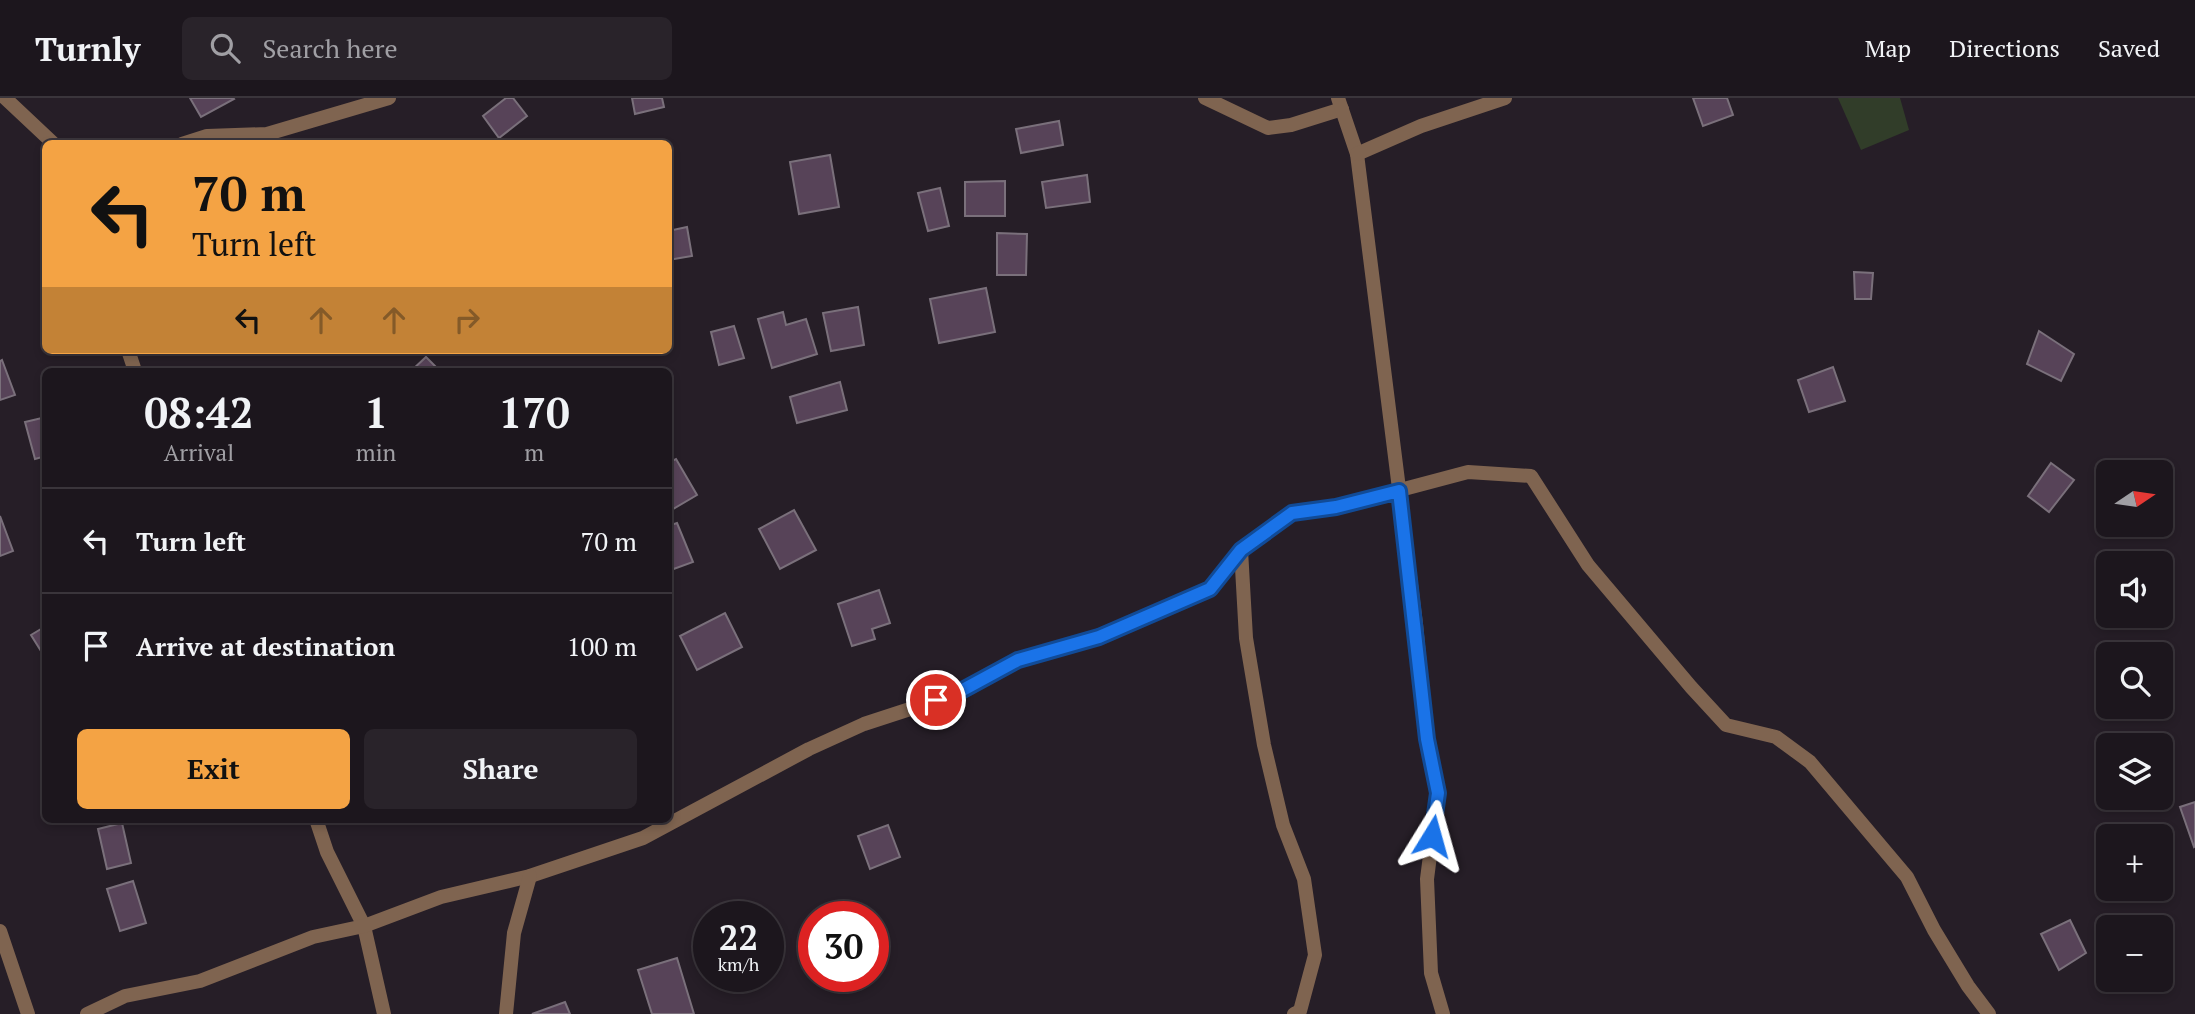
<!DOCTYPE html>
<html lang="en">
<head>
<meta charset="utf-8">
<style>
  body { margin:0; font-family:"PT Serif",serif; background:#29232a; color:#f1f3f6; height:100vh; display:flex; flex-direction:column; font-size:26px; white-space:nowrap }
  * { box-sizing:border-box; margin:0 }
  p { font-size:23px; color:#a09fa4 }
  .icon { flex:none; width:38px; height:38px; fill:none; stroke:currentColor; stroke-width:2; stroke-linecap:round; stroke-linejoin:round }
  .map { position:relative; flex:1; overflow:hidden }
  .side { position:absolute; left:42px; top:270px; width:630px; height:455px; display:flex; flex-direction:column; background:#1c161d; border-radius:10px; box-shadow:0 4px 10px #0003,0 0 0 2px #3a353b }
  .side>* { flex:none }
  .guide { position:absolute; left:42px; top:42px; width:630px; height:214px; border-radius:10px; box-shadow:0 4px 10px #0003,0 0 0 2px #3a353b; background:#f4a344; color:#111; overflow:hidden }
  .needle { width:46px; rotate:77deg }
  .tools { position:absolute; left:2096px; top:362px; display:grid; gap:14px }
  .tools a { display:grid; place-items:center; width:77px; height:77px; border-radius:10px; background:#1c161d; box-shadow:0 4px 10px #0003,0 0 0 2px #3a353b; font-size:35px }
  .speed { position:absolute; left:693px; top:803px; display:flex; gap:14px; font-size:35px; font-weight:700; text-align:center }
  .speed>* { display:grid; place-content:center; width:91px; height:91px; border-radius:50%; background:#1c161d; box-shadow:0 4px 10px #0003,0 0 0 2px #3a353b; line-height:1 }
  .speed small { font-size:18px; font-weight:400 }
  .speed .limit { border:10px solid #d22; background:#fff; color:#111 }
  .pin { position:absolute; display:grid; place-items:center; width:60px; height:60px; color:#fff; margin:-30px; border:4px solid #fff; border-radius:50%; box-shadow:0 2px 7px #0007 }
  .me { position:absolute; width:77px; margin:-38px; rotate:8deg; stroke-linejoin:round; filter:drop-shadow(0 0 5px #0008) }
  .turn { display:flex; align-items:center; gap:24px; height:147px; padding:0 35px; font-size:32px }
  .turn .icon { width:91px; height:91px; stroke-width:2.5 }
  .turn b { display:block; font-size:49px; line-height:60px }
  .lanes { display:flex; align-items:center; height:66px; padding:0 35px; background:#0003; justify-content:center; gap:35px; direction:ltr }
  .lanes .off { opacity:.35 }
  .eta { display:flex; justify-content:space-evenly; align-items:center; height:119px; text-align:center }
  .eta b { font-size:42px; font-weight:600; line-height:49px }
  .action { display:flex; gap:14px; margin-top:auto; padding:14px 35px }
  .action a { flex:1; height:80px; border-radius:10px; background:#f4a344; color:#111; font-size:28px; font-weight:600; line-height:80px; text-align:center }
  .action a+a { background:#29232a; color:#f1f3f6 }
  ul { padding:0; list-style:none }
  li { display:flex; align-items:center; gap:21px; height:105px; padding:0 35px; border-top:2px solid #3a353b }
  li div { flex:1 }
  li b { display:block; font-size:26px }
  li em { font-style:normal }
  header { display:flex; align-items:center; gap:42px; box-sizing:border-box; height:98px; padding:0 35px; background:#1c161d; border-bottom:2px solid #3a353b }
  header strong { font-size:33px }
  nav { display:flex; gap:38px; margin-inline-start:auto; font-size:24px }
  .search { width:490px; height:63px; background:#29232a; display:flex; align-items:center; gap:18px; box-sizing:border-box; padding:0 24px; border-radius:10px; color:#a09fa4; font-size:26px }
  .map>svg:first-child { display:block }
</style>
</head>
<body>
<header>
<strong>Turnly</strong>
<div class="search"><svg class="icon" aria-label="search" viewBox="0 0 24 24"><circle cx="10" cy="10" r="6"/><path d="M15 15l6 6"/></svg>Search here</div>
<nav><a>Map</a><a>Directions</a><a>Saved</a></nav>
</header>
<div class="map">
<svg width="2195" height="916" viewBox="0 0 2195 916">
  <rect width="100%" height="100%" fill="#261e27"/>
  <polygon fill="#313d29" points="1838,0 1900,0 1909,32 1861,52"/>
  <g fill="#574358" stroke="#7a707b" stroke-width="2">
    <polygon points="190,0 233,0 234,1 201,19"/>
    <polygon points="506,0 513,0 527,18 499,40 483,18"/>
    <polygon points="632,0 662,0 664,9 635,16"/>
    <polygon points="1693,0 1727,0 1733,17 1703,28"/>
    <polygon points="1059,23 1063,47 1021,55 1016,31"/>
    <polygon points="830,57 839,109 799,116 790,64"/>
    <polygon points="1087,77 1090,104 1046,110 1042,84"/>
    <polygon points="1005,83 1005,118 965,118 965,84"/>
    <polygon points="940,90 949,128 928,133 918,95"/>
    <polygon points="687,129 692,158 668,162 668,133"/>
    <polygon points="997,135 1027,136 1026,177 997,177"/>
    <polygon points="1854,174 1873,175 1871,201 1855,201"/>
    <polygon points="986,190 995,234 939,245 930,201"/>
    <polygon points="858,209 864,247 831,253 823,215"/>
    <polygon points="783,214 786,227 806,221 817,256 772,270 758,221"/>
    <polygon points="734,228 744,260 719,267 711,234"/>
    <polygon points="2039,233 2074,256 2061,283 2027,266"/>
    <polygon points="426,259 440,273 411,273"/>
    <polygon points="2,262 15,297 0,302 0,263"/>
    <polygon points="1833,269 1845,303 1809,314 1798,282"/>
    <polygon points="840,284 847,312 797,325 790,299"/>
    <polygon points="46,319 46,358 35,361 25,324"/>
    <polygon points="676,361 697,397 668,414 668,365"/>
    <polygon points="2051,365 2074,382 2049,414 2028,398"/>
    <polygon points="794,412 816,452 780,471 759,431"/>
    <polygon points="0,418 13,453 0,458"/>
    <polygon points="677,425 693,464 668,473 668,428"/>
    <polygon points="879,492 890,525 872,531 875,541 852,548 838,506"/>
    <polygon points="725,515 742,549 697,572 680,538"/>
    <polygon points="46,528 46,561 31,537"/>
    <polygon points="2161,564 2173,573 2161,591"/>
    <polygon points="2195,704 2195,748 2194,749 2180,709"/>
    <polygon points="122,725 131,765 107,771 98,731"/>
    <polygon points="888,727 900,759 870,771 858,738"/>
    <polygon points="133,783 146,825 120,833 107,791"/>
    <polygon points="2070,822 2086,855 2059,872 2041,836"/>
    <polygon points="677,860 694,916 652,916 638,872"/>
    <polygon points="565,904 570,916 532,916"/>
  </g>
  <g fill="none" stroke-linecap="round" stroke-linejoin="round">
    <g stroke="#7f6450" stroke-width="14">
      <polyline points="5,0 54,46"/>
      <polyline points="1205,0 1268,30 1291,27 1342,11"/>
      <polyline points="1338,0 1357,56 1416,526 1427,641 1438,695 1427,781 1431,875 1443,916"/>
      <polyline points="182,46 207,38 267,36 389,0"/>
      <polyline points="1357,56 1421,28 1505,0"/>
      <polyline points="128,252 135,273"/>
      <polyline points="1241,452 1246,540 1264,647 1283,727 1304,781 1315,857 1300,913 1294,916"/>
      <polyline points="316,721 327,754 364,828 384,916"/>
      <polyline points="0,833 28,916"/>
      <polyline points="87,916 125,898 200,883 313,839 364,828 441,799 530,778 643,740 809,651 864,626 959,595 1018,562 1099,539 1210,491 1241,452 1292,415 1336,409 1468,374 1531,378 1588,467 1691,589 1726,627 1776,639 1810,664 1907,779 1934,832 1968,888 1989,916"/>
      <polyline points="506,916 514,835 530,778"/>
    </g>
  </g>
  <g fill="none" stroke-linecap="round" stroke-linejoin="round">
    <g stroke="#114b97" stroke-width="18">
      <polyline id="route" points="936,602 959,594 1018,562 1099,539 1210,491 1241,452 1292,415 1336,409 1399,393 1427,641 1438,695 1432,738"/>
    </g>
    <use href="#route" stroke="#1a73e8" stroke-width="12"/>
  </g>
</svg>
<div class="tools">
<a><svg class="needle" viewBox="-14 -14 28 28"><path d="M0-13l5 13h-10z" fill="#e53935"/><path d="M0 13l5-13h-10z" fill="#a09fa4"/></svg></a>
<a><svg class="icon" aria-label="sound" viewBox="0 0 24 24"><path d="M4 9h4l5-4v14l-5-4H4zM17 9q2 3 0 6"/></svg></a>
<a><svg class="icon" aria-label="search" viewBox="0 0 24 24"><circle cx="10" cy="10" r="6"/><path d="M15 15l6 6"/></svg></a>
<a><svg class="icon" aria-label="layers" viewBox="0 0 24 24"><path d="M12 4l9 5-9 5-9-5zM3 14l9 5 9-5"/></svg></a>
<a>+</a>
<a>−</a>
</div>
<div class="speed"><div>22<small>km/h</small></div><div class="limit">30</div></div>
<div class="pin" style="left:936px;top:602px;background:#d93025"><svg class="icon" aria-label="arrive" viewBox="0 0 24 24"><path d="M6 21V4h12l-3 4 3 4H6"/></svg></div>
<svg class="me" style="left:1432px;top:738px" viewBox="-20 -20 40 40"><path d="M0-17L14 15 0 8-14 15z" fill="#1a73e8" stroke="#fff" stroke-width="4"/></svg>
<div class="guide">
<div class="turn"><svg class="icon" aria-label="left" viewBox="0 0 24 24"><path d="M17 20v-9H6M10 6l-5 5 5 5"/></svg><div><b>70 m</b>Turn left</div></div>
<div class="lanes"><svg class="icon" aria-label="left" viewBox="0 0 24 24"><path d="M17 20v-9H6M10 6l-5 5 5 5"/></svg><svg class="icon off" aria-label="ahead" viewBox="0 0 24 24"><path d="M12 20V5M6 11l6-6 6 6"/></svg><svg class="icon off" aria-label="ahead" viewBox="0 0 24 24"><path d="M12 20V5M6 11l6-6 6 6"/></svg><svg class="icon off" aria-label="right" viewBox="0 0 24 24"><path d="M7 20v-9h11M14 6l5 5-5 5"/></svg></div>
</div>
<section class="side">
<div class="eta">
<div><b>08:42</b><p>Arrival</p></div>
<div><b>1</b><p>min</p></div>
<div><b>170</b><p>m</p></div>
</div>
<ul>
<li><svg class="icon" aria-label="left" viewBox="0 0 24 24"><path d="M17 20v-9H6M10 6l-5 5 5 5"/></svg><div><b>Turn left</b></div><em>70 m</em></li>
<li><svg class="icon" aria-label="arrive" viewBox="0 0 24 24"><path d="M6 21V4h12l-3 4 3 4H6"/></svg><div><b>Arrive at destination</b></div><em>100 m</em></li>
</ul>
<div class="action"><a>Exit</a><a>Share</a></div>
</section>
</div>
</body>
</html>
